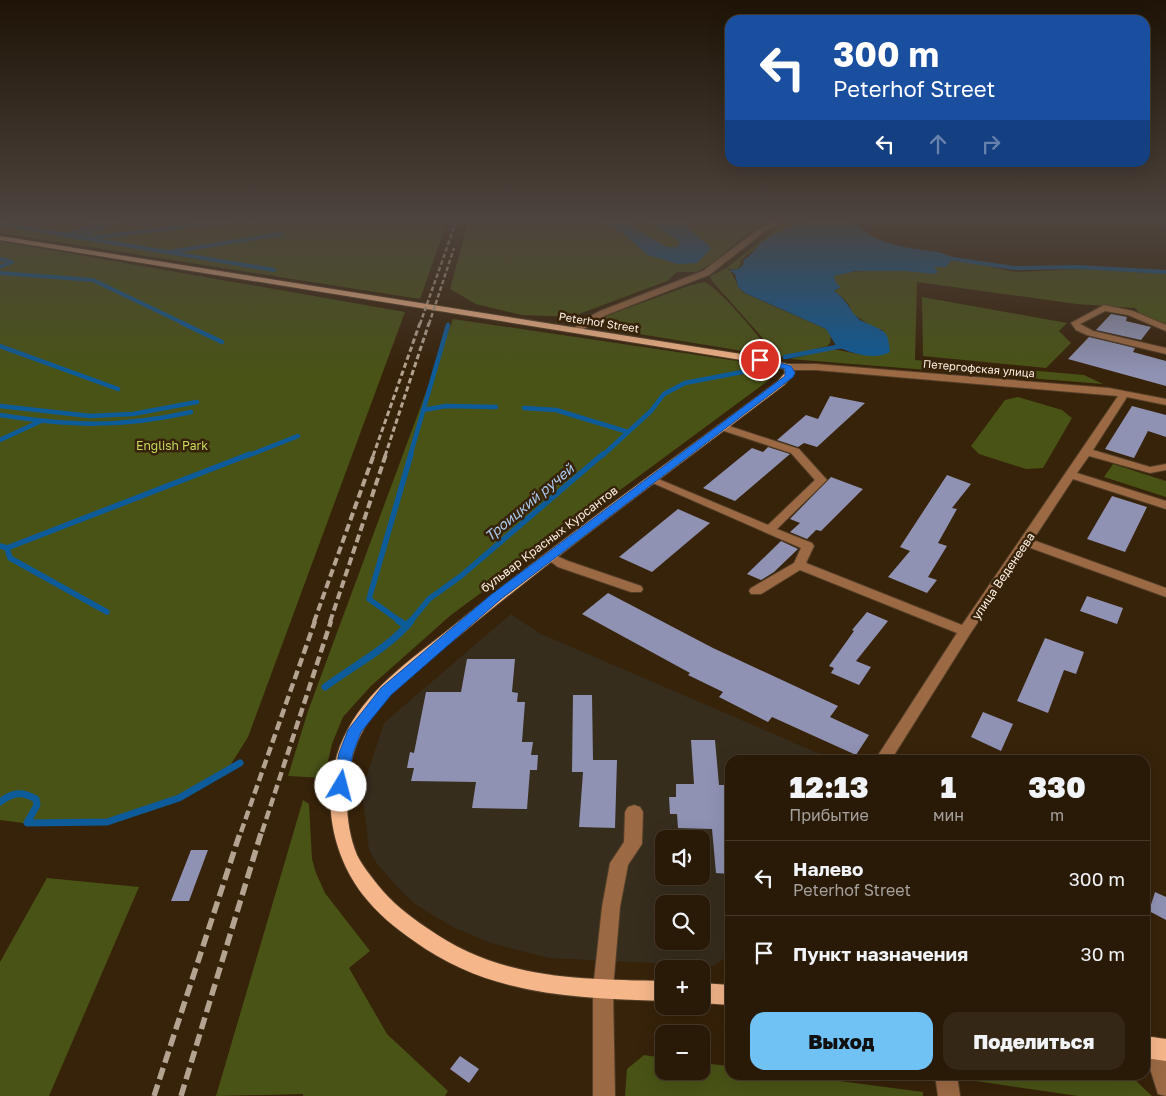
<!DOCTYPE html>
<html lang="ru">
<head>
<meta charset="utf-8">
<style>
  body { margin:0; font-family:"Golos Text",sans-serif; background:#352716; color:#f1f3f6; height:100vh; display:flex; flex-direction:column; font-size:19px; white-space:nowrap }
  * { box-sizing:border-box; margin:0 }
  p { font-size:16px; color:#a5a19c }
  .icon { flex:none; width:28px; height:28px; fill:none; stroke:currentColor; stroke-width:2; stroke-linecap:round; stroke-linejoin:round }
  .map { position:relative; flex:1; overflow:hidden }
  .details { position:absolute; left:725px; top:755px; width:425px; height:325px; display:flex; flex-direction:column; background:#291a08; border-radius:15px; box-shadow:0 5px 20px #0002,0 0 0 1px #453829 }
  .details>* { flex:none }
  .guide { position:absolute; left:725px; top:15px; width:425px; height:152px; border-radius:15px; box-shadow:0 5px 20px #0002,0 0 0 1px #453829; background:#1a4fa0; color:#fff; overflow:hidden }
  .tools { position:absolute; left:655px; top:830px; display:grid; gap:10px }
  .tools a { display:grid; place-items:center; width:55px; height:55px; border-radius:10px; background:#291a08; box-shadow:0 5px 20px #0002,0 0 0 1px #453829; font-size:25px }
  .pin { position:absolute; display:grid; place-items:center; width:42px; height:42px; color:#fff; margin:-21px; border:2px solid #fff; border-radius:50%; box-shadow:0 1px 5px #0007 }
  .me { position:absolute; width:55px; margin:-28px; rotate:8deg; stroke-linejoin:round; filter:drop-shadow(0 0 4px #0008) }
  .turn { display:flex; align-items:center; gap:18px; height:105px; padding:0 25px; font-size:22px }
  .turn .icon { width:65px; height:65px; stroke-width:2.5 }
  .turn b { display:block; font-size:35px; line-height:42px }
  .lanes { display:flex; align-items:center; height:48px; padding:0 25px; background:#0003; justify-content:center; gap:25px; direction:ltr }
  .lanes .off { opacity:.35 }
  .eta { display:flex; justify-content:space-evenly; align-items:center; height:85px; text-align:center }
  .eta b { font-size:30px; font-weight:800; line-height:35px }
  .action { display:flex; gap:10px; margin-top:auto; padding:10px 25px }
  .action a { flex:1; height:58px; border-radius:15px; background:#70c2f4; color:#111; font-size:20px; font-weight:800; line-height:58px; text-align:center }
  .action a+a { background:#352716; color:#f1f3f6 }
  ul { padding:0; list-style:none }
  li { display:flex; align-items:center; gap:15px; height:75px; padding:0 25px; border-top:1px solid #453829 }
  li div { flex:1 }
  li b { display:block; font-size:19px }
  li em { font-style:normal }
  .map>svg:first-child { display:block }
</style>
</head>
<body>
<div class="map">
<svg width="1166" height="1096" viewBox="0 0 1166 1096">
  <rect width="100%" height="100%" fill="#37220a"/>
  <path fill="#362d1d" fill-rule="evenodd" d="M511,614L539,633L834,760H730V954L714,966L549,958L491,943L453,927L418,906L403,893L377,864L369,850L362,790L384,723ZM664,839H701V876H664ZM664,904H701V941H664Z"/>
  <g fill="#495316">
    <polygon points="0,219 448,219 420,299 0,233"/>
    <polygon points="469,219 594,219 624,234 648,255 700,260 711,248 678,219 772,219 751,230 714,262 697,272 677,272 667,281 571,317 522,315 476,304 450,289"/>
    <polygon points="618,219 646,219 680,241 679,247 667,247"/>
    <path d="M807,219H825C787,225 769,235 740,261L741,264L737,269H728C736,276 735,286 744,293L826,329L831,336L830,343L827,346L783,357L775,352L712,281L710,276L725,269L783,224Z"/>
    <polygon points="0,241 405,312 248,737 228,769 179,798 107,822 38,825 0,820"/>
    <path d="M952,261L969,262L1014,272L1085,269L1166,274V326L1144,318L1135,308L1077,304L917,282L915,360L1084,375L1103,384L790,359L832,349L864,355L883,330L872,327L852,313C850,303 842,296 834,291L839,289L834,280L835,275C858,269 911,269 934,274L938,272L933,267L946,266Z"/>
    <path d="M704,282C719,287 763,341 773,356L609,329L601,327L599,322L606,316L691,285Z"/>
    <polygon points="922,297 1067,323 1059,331 1071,343 1046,368 923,356"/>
    <polygon points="453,319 751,363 765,372 769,380 451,615 371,686 343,717 332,744 324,778 288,776 308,711"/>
    <polygon points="1018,397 1062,410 1072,418 1043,468 1026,469 979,454 971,446 1005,400"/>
    <polygon points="1113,464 1166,481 1166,497 1104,477"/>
    <polygon points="303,800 309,804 312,859 316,873 325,893 370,951 349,968 387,1034 448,1091 445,1096 303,1096 303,1094 216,1096"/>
    <polygon points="47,878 139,887 49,1096 0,1096 0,962"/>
    <polygon points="644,1055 664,1058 664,1071 701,1071 701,1063 730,1066 730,1075 794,1075 923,1092 923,1096 625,1096 627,1069"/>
    <polygon points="963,1075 1103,1075 1135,1080 1152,1096 1078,1096 962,1079"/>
  </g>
  <g fill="#0d5b99">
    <polygon points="594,219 618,219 667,247 678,247 679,241 646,219 678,219 711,248 697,263 678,264 648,255 624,234"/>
    <path d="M828,219H849C870,239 887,244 915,249C929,251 941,251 953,258L946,267H934L938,272L934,274L906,271H856L834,276L836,283L841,287L834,291C848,300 849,311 860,320C867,324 881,328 885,333C889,337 889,346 890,352C875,361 852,353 837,347L826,329L745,293L738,287L735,274L729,270L738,269L744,264L743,260C750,258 756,247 762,242C782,227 804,222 828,219Z"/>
  </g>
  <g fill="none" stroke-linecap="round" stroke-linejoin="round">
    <g stroke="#0d5b99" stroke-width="4">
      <polyline points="0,224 274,270"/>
      <polyline points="66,236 108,219"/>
      <polyline points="77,238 120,219"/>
      <polyline points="89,238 251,219"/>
      <polyline points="169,252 281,234"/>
      <polyline points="947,258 1014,268 1078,267 1166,272"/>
      <polyline points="0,259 12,262"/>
      <polyline points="0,267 12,262"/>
      <polyline points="0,273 93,280 185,324"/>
    </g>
    <g stroke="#0d5b99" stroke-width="4.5">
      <polyline points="182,323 222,342"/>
      <polyline points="0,346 118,389"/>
      <polyline points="785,357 842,346"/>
      <polyline points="0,406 90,416 133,414 197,402"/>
      <polyline points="524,408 556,410 628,432"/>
      <polyline points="423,410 446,406 496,407"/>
      <path d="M0,415C70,426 121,428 191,412"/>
      <polyline points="0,440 41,421"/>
      <polyline points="247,456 298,436"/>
      <polyline points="410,456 448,325"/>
      <polyline points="602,456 651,411 664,394 685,383 763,368"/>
    </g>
    <g stroke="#0d5b99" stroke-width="5.5">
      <polyline points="0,546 7,548 10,558 107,612"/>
      <polyline points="7,548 250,454"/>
      <polyline points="401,622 369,599 411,454"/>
      <polyline points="410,622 429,599 461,576 603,454"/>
    </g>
    <g stroke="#0d5b99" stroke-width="7">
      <polyline points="399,621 407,626"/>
      <path d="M325,687C353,666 389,648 411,621"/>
      <path d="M0,802C13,792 22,791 36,799L37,805L27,823L107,822L179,798L240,763"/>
    </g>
  </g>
  <g fill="#8f92b3">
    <polygon points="1111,314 1127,317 1126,321 1151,327 1141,340 1096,330"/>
    <polygon points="1089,337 1135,348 1133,352 1166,361 1166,386 1068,359"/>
    <polygon points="830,396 865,403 817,447 804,443 798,447 777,440 806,415 818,419"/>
    <polygon points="1132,406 1166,415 1166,437 1148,431 1134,458 1105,449"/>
    <polygon points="768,447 790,454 735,501 703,488 752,448 763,452"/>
    <polygon points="947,475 971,484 952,508 957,509 938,543 947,546 928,577 937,580 927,593 888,577 910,551 900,547"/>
    <polygon points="831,477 863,489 821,531 816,530 807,539 790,532 800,523 790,519"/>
    <polygon points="1112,496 1147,507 1125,552 1087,539"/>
    <polygon points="678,509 710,523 652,572 619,557"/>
    <polygon points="781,541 798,549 774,572 761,580 747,574"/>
    <polygon points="608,593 713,648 838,706 830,717 869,735 856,755 772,717 768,722 719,697 723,692 688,675 690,673 582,614"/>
    <polygon points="1087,596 1123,608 1117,624 1080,611"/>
    <polygon points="867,612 888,621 856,661 871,667 859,685 831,673 834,668 829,666 854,631 852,630"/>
    <polygon points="1045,638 1084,652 1076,674 1064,670 1048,713 1017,701"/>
    <polygon points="467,659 515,659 512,692 518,693 517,702 525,702 522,742 533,742 531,755 538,755 537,770 530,770 527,809 472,808 476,782 411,781 414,768 407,768 410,752 414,753 426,692 461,692"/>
    <polygon points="573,695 592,695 593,760 617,760 615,828 579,827 583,772 572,772"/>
    <polygon points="983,712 1013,724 1001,751 971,737"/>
    <polygon points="691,740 715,740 719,785 730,785 730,874 716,873 712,829 678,828 677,814 670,814 669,797 676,797 676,784 694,784"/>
    <polygon points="191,850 208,850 189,901 171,901"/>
    <polygon points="1155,892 1166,897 1166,920 1149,911"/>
    <polygon points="460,1056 479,1069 469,1083 450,1069"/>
  </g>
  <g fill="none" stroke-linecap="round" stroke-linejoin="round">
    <g stroke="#533f28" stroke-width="2">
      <g id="minor">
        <polygon points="777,219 787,219 765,231 709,275 606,315 579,332 572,330 585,319 600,311 703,271 760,228"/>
        <polygon points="1104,305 1133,311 1166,325 1166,331 1128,315 1105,311 1080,324 1093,331 1166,348 1166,354 1087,335 1076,330 1071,323"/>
        <polygon points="816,364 1109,388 1166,399 1166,405 1127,397 1093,450 1150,467 1166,464 1166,470 1150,473 1089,456 1077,473 1166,501 1166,509 1073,479 1033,540 1166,588 1166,597 1028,547 970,634 891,760 875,760 957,633 800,570 761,594 751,594 749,591 751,588 794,563 801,548 646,480 652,477 656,478 768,525 815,480 791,453 718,429 717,427 718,425 726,425 799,449 827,480 777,529 812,543 814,546 806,563 962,625 1118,396 816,370 788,370 783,367 788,364"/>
        <polygon points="550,553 568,561 641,586 643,589 641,592 631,592 558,567 544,557"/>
        <polygon points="634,805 640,807 643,812 642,844 628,865 620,907 613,989 615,1096 593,1096 593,989 602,907 610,863 624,842 625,812 628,807"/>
        <polygon points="1154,1037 1161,1041 1166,1052 1166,1096 1158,1094 1145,1053 1147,1041"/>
        <polygon points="935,1075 957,1075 960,1096 938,1096"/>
      </g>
    </g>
    <g stroke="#533f28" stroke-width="2">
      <g id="major">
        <path d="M0,236L760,357L791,365L795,373L784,385C678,466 569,545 466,630C430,660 383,690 361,734C344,768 342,819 357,855C362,865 370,875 377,884C391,902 409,916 427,928C500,980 578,979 664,981V1001C574,998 490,996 414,941C395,928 377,913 363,895C327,848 319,782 348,729C372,684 419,654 458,622C562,538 671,461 778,381L785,373L784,369L760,363L0,240Z"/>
        <polygon points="701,983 730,985 730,1005 701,1003"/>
        <polygon points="1145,1036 1166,1039 1166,1061 1145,1058"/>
      </g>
    </g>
    <use href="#minor" fill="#9b6944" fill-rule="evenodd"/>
    <use href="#major" fill="#f5b68a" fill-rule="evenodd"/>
    <g stroke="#b3a390" stroke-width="2.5" stroke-dasharray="4.5 2.5" stroke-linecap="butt">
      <polyline points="420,324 457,219"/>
      <polyline points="429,324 454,248"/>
    </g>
    <g stroke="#b3a390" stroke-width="3" stroke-dasharray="5.5 3" stroke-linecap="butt">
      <polyline points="373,456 420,323"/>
      <polyline points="385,456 429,323"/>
    </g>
    <g stroke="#b3a390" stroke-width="4" stroke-dasharray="8 4" stroke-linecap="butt">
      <polyline points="314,622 374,454"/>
      <polyline points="330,622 386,454"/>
    </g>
    <g stroke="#b3a390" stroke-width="4.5" stroke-dasharray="9 4.5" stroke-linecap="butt">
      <polyline points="241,832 315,621"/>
      <polyline points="262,832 331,621"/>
    </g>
    <g stroke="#b3a390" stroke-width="5.5" stroke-dasharray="12 5.5" stroke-linecap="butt">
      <polyline points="154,1096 241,830"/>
      <polyline points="181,1096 262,830"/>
    </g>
  </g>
  <linearGradient id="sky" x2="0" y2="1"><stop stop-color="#1e1306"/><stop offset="0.59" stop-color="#4d443e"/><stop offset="1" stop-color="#4d443e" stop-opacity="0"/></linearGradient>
  <rect width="1166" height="373" fill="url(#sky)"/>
  <polygon fill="#1a73e8" stroke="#114b97" points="760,357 791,366 795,373 793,377 501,599 391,695 361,732 353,753 346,790 341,792 335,790 333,786 339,753 348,730 381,688 492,594 785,376 785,369 757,362 757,358"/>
  <g text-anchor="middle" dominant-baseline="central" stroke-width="5" stroke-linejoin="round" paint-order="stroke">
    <g font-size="11" fill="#fff1e2" stroke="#37220a">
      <text transform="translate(599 322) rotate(9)">Peterhof Street</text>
      <text transform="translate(979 368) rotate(5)">Петергофская улица</text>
    </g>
    <g font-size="12" fill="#c5dc5e" stroke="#37220a">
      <text x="172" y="445">English Park</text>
    </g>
    <g font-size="12" fill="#fff1e2" stroke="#37220a">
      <text transform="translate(549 539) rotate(-37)">бульвар Красных Курсантов</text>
      <text transform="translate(1003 576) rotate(-56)">улица Веденеева</text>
    </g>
    <g font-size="14" font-style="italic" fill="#abccef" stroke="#37220a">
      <text transform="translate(529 502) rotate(-40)">Троицкий ручей</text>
    </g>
  </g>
</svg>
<div class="tools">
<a><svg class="icon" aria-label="sound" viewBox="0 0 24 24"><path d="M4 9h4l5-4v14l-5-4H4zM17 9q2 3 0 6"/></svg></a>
<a><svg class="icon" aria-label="search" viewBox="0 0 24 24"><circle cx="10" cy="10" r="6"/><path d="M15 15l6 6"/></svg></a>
<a>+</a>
<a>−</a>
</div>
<div class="pin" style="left:760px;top:360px;background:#d93025"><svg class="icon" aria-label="arrive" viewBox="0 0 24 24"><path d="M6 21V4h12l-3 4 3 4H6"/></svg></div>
<svg class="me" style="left:341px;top:786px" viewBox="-20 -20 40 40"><circle r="19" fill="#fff"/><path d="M0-13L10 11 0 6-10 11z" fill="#1a73e8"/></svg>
<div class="guide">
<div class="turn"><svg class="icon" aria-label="left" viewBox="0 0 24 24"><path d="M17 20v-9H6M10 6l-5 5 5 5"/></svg><div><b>300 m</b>Peterhof Street</div></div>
<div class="lanes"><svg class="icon" aria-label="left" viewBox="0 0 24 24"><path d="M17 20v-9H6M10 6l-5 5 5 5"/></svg><svg class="icon off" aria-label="ahead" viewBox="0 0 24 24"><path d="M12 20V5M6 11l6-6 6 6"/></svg><svg class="icon off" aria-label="right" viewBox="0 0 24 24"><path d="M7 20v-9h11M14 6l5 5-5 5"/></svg></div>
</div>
<section class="details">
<div class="eta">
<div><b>12:13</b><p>Прибытие</p></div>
<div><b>1</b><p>мин</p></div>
<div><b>330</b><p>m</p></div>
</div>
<ul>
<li><svg class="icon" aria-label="left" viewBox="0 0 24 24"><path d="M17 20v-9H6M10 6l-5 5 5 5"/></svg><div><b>Налево</b><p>Peterhof Street</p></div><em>300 m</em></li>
<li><svg class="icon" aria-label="arrive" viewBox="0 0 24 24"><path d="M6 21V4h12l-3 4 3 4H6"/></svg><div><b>Пункт назначения</b></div><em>30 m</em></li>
</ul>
<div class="action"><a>Выход</a><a>Поделиться</a></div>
</section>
</div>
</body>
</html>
